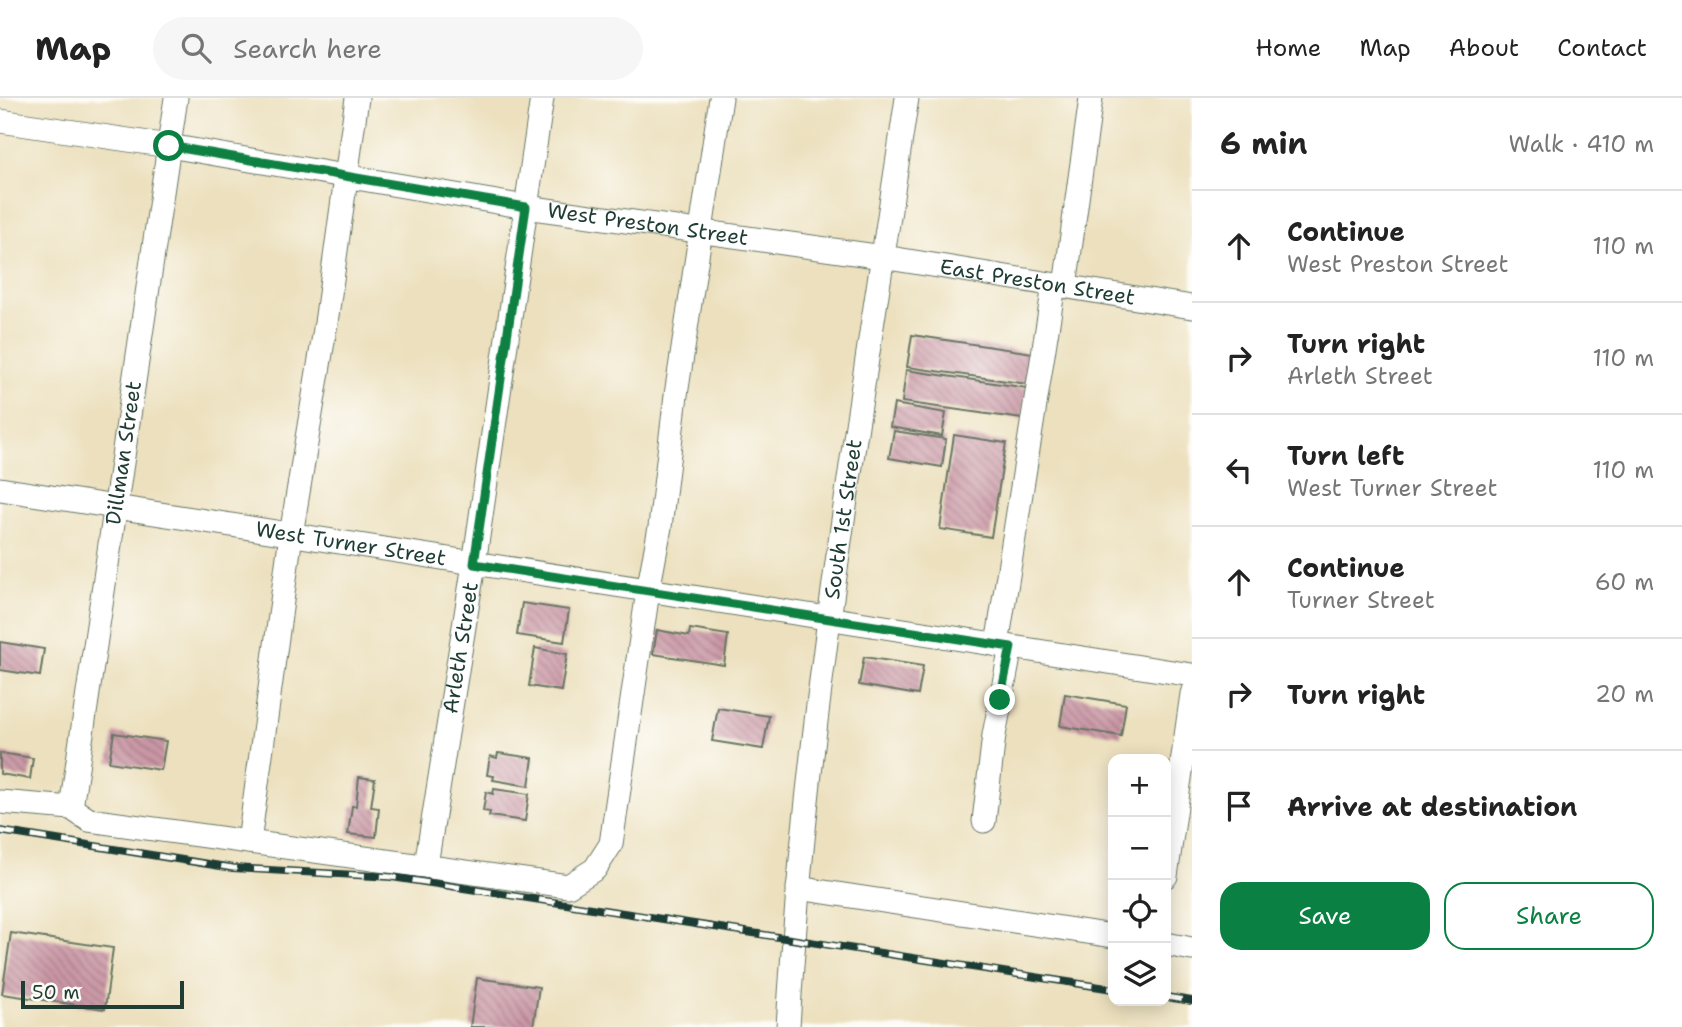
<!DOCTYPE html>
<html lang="en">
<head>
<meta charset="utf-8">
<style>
	:root { --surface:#fff; --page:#f6f6f6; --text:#222; --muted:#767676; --line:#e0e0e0; --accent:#0b8043 }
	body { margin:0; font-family:"Shantell Sans",sans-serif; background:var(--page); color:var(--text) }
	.controls { position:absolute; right:21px; bottom:21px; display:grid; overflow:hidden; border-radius:14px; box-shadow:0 4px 18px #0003 }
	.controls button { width:63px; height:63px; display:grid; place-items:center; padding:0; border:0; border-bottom:2px solid var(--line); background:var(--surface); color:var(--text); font:35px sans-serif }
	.scale { position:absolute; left:21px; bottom:18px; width:163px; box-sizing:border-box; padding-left:7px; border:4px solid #1f3d34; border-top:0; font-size:19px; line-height:24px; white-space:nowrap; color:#1f3d34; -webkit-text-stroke:5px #fdfcf7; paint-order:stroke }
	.stop { position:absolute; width:21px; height:21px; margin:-16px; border:5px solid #0b8043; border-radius:50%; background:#fff }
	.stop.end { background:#0b8043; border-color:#fff; box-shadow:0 2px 7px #0008 }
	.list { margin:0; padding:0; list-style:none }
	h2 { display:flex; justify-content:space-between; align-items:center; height:91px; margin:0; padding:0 28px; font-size:30px }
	h2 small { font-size:23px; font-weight:400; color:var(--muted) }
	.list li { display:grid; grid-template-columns:46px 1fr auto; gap:21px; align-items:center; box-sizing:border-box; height:112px; padding:0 28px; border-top:2px solid var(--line) }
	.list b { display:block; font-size:26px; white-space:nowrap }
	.list p { margin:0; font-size:23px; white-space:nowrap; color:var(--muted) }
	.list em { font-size:23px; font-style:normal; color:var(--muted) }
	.actions { display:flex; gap:14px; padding:21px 28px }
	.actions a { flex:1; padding:16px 0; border:2px solid var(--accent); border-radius:21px; text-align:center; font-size:24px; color:var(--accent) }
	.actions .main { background:var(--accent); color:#fff }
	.icon { flex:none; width:38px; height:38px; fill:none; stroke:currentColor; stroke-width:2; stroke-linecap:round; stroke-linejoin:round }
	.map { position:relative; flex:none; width:1192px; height:929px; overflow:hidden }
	header { display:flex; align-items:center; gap:42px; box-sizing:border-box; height:98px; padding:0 35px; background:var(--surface); border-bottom:2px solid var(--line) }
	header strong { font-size:33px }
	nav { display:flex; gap:38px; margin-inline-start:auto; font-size:24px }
	.search { width:490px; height:63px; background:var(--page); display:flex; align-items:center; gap:18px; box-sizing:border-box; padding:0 24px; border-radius:38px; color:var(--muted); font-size:26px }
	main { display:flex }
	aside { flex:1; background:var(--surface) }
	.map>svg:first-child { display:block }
</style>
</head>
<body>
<header>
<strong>Map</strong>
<div class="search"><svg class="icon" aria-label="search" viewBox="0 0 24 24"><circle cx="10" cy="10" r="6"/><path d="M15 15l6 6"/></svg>Search here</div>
<nav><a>Home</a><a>Map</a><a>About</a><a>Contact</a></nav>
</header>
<main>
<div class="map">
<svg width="1192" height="929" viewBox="0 0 1192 929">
	<defs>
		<pattern id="building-back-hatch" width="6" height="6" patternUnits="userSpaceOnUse" patternTransform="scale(1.75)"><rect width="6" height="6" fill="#ca96a5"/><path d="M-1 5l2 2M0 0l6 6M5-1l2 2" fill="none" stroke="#a37c87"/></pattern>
	</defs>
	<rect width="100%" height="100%" fill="#fdfcf7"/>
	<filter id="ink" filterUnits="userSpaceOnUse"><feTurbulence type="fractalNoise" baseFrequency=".0143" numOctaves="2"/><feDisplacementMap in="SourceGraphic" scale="14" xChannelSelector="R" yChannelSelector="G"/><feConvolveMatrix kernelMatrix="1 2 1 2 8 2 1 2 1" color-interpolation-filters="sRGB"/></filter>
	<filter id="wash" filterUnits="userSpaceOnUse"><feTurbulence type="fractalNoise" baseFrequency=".00686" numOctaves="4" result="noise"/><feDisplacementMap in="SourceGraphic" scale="28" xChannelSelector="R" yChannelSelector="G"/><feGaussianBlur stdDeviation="1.57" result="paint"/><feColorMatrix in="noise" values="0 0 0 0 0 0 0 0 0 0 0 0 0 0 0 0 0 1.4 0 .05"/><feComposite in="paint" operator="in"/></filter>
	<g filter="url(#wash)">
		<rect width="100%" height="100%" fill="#ece0be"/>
		<g id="blocks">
			<path fill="url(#building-back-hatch)" d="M912,237L1033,255L1028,286L907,269Z
				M906,272L1027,290L1023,321L902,304Z
				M894,306L946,315L942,338L890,329Z
				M894,333L946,341L942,369L889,360Z
				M954,337L1006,345L991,439L940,431Z
				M522,505L569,512L564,544L517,537Z
				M690,531L728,537L724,567L653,556L657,532L689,538Z
				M0,544L44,551L40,578L0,572Z
				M535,550L567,556L561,593L529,588Z
				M864,559L923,568L918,597L859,587Z
				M1065,596L1126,606L1121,638L1060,628Z
				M718,610L769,618L763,651L712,643Z
				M114,635L166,643L161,672L109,664Z
				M0,655L33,660L30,681L0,676Z
				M498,655L533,660L529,688L493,682L494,678L487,677L490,658L497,660Z
				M359,679L375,681L371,709L379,710L376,739L348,736L352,708H356Z
				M494,691L529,696L525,723L489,718L490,714L483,713L486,694L493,696Z
				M11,835L113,850L105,911L2,896Z
				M477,880L539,889L533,929H470Z"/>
		</g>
	</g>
	<g filter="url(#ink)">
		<use href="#blocks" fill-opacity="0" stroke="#677664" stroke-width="2"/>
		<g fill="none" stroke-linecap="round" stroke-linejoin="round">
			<g stroke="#677664" stroke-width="25">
				<g id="minor">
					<path id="s1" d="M0,23L169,48L526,109L883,159L1192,209"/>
					<path d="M1065,188L1091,0"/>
					<path id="s2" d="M0,391L1192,577"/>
					<path d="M997,547L1054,187"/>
					<path d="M0,704L71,710L89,722L568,788L595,771L611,746L648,493L660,429L676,297L721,0"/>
					<path id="s3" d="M71,710L176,0"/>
					<path d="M984,723L994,637L1011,549"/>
					<path d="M249,744L291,437L326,225L357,0"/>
					<path id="s4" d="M426,767L474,466L542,0"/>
					<path d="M1166,778L1192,596"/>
					<path d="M798,790L1113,838"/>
					<path d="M1166,846L1192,851"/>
					<path id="s5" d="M788,929C806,617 861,309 907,0"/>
				</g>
			</g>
			<use href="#minor" stroke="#fff" stroke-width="23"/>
			<g stroke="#1f3d34" stroke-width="8">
				<path id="rail" d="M0,733L233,770L392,779L1113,891
					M1166,899L1192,903"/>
			</g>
			<use href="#rail" stroke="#fdfcf7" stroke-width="5" stroke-dasharray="16" stroke-linecap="butt"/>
		</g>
	</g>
	<g fill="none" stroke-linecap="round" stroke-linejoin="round" filter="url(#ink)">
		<path stroke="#0b8043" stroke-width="9" d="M169,48L526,109L474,466L1011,549L1000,602"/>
	</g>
	<g text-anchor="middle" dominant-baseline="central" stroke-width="7" stroke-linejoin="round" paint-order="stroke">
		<g font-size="21" fill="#1f3d34" stroke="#fdfcf7">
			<text stroke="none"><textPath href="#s1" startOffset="656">West Preston Street</textPath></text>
			<text stroke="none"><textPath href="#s1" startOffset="1050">East Preston Street</textPath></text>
			<text stroke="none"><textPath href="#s3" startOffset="359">Dillman Street</textPath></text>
			<text stroke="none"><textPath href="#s5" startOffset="511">South 1st Street</textPath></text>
			<text stroke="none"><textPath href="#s2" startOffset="355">West Turner Street</textPath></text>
			<text stroke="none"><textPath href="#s4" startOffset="220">Arleth Street</textPath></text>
		</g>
	</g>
</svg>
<div class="controls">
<button>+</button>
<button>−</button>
<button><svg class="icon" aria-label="locate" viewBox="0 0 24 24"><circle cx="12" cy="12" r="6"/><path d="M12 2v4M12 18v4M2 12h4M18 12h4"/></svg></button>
<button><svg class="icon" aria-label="layers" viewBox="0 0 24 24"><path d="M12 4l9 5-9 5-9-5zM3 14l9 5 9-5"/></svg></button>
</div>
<div class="scale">50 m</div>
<div class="stop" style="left:169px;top:48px"></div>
<div class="stop end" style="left:1000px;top:602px"></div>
</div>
<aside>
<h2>6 min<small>Walk · 410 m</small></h2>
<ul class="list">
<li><svg class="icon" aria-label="ahead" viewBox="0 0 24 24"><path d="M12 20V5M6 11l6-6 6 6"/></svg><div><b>Continue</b><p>West Preston Street</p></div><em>110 m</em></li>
<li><svg class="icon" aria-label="right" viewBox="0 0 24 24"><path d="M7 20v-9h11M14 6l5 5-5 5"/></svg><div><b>Turn right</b><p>Arleth Street</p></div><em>110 m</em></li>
<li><svg class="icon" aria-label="left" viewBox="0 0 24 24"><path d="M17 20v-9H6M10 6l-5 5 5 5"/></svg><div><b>Turn left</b><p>West Turner Street</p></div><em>110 m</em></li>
<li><svg class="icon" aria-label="ahead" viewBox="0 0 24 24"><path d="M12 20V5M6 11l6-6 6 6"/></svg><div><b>Continue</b><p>Turner Street</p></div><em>60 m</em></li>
<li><svg class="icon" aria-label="right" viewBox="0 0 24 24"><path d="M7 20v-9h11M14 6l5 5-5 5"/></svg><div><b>Turn right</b></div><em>20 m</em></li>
<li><svg class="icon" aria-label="arrive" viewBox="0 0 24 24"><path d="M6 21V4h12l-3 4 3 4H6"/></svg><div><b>Arrive at destination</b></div></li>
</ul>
<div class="actions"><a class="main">Save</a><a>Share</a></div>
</aside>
</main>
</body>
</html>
